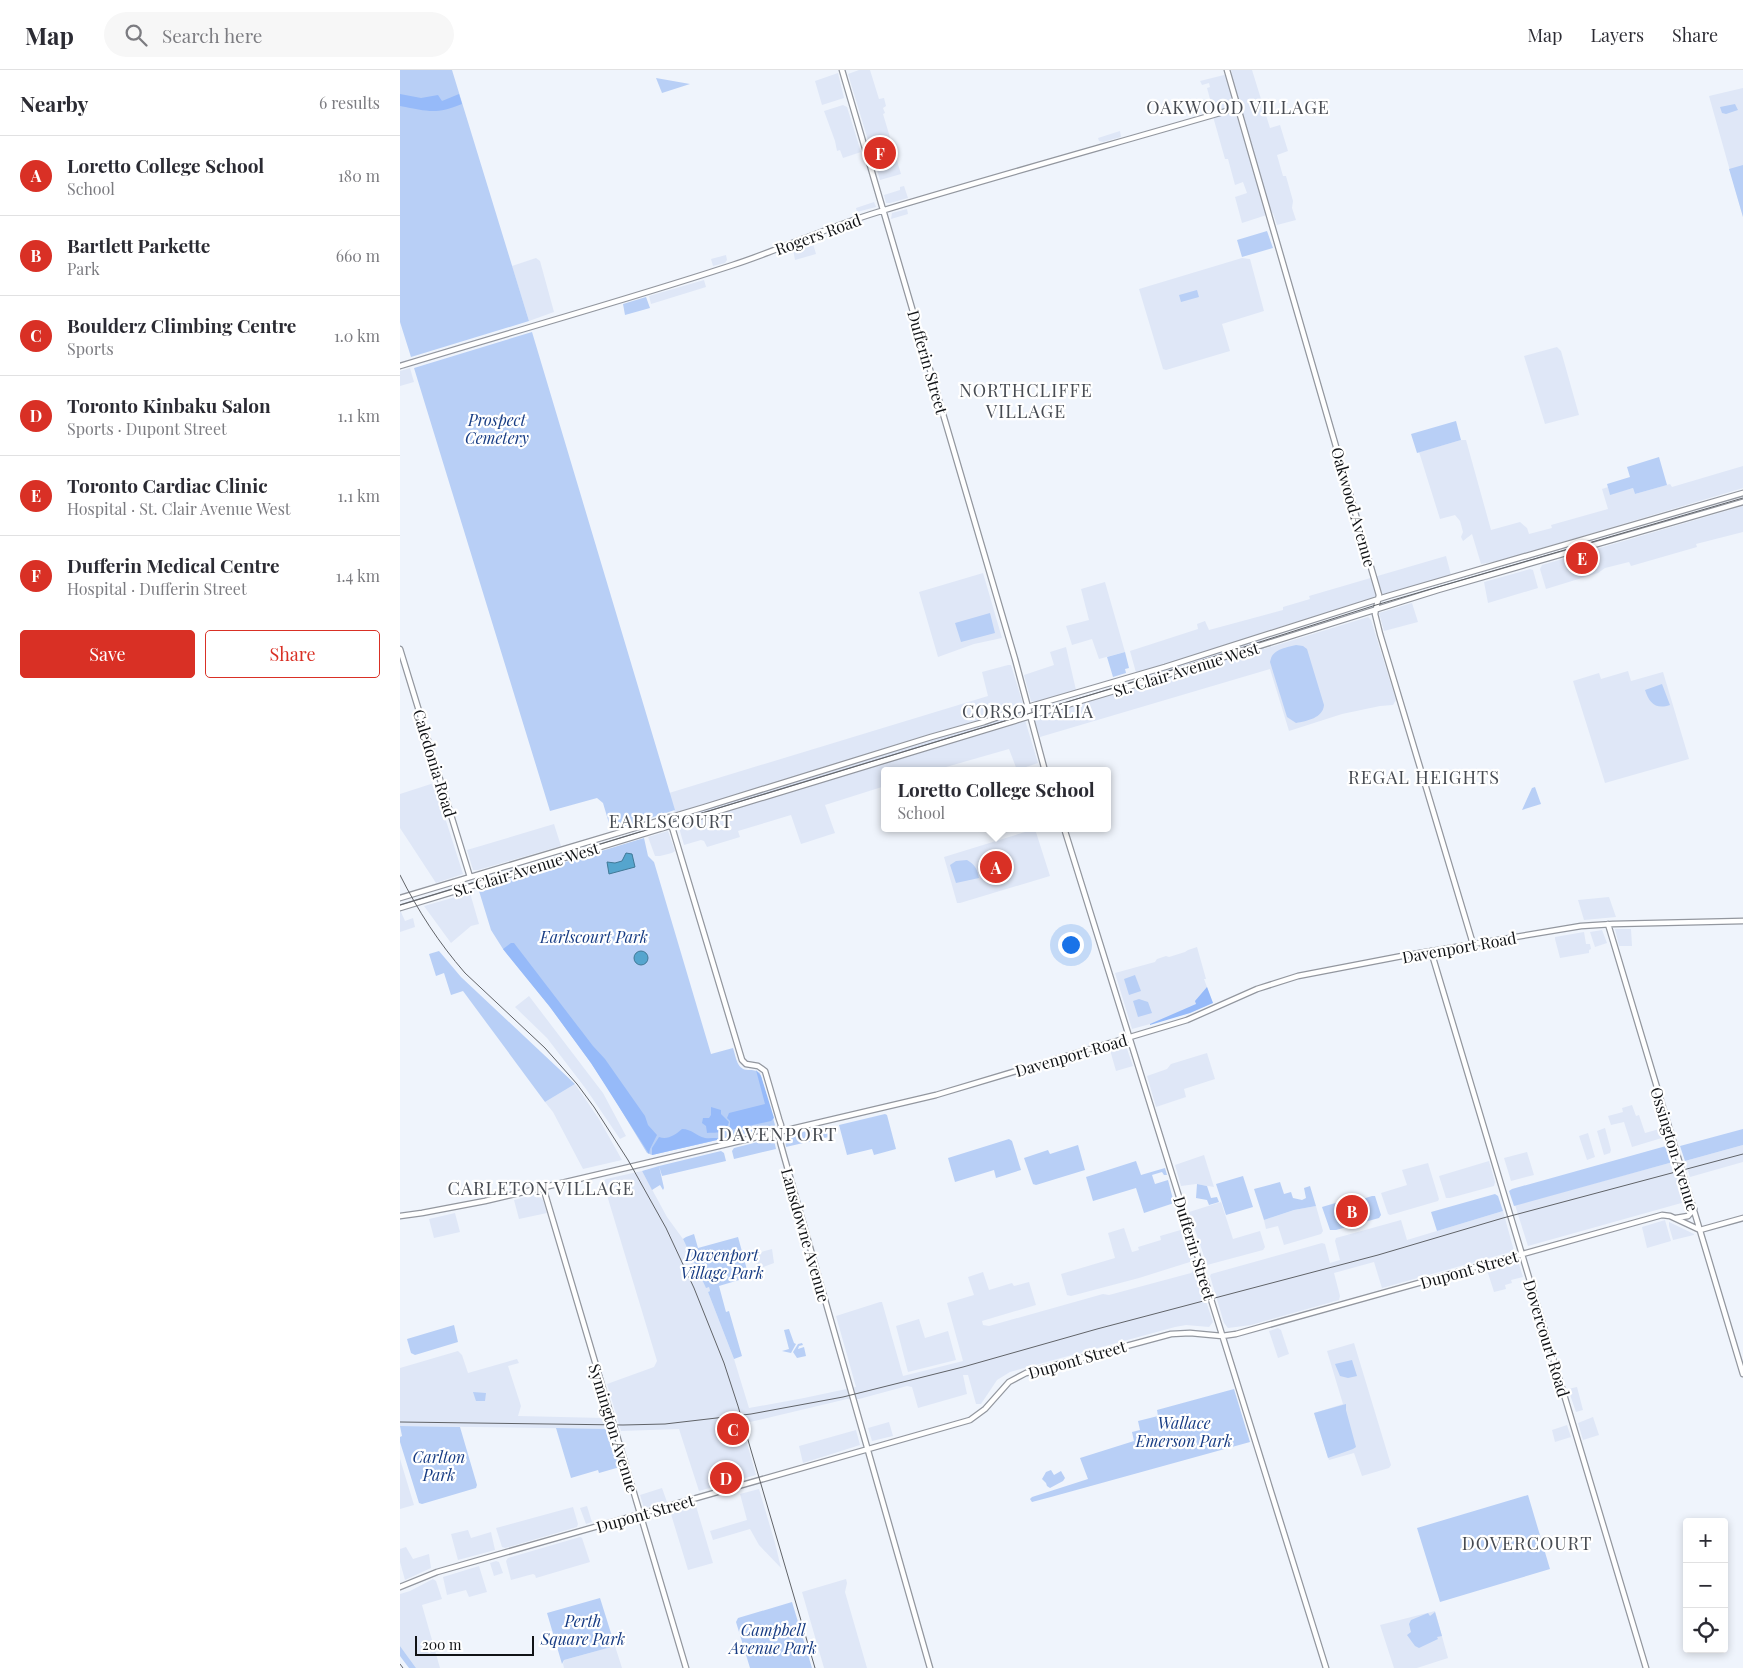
<!DOCTYPE html>
<html lang="en">
<head>
<meta charset="utf-8">
<style>
	:root { --surface:#fff; --page:#f7f7f7; --text:#2b2b33; --muted:#7c7c81; --line:#e1e1e2; --accent:#d93025 }
	body { margin:0; font-family:"Playfair Display",serif; background:var(--page); color:var(--text) }
	.controls { position:absolute; right:15px; bottom:15px; display:grid; overflow:hidden; border-radius:5px; box-shadow:0 2px 8px #0003 }
	.controls button { width:45px; height:45px; display:grid; place-items:center; padding:0; border:0; border-bottom:1px solid var(--line); background:var(--surface); color:var(--text); font:25px sans-serif }
	.scale { position:absolute; left:15px; bottom:12px; width:119px; box-sizing:border-box; padding-left:5px; border:2px solid #111316; border-top:0; font-size:14px; line-height:18px; white-space:nowrap; color:#111316; -webkit-text-stroke:4px #fff; paint-order:stroke }
	.you { position:absolute; left:670px; top:874px; width:18px; height:18px; margin:-12px; border:4px solid #fff; border-radius:50%; background:#1a73e8; box-shadow:0 0 0 8px #1a73e833 }
	.badge { display:grid; place-items:center; width:32px; height:32px; border-radius:50%; background:var(--accent); color:#fff; font-size:16px; font-weight:700 }
	.pin { position:absolute; translate:-50% -50%; border:2px solid #fff; box-shadow:0 1px 5px #0006 }
	.popup { position:absolute; left:481px; top:697px; width:230px; height:65px; box-sizing:border-box; display:grid; place-content:center; border-radius:5px; background:var(--surface); filter:drop-shadow(0 1px 4px #0005); font-size:16px; white-space:nowrap; color:var(--muted) }
	.popup b { font-size:19px; color:var(--text) }
	.popup::after { content:''; position:absolute; left:50%; top:100%; margin-left:-10px; border:10px solid transparent; border-top-color:var(--surface) }
	.list { margin:0; padding:0; list-style:none }
	h2 { display:flex; justify-content:space-between; align-items:center; height:65px; margin:0; padding:0 20px; font-size:21px }
	h2 small { font-size:16px; font-weight:400; color:var(--muted) }
	.list li { display:grid; grid-template-columns:32px 1fr auto; gap:15px; align-items:center; box-sizing:border-box; height:80px; padding:0 20px; border-top:1px solid var(--line) }
	.list b { display:block; font-size:19px; white-space:nowrap }
	.list p { margin:0; font-size:16px; white-space:nowrap; color:var(--muted) }
	.list em { font-size:16px; font-style:normal; color:var(--muted) }
	.actions { display:flex; gap:10px; padding:15px 20px }
	.actions a { flex:1; padding:11px 0; border:1px solid var(--accent); border-radius:5px; text-align:center; font-size:18px; color:var(--accent) }
	.actions .main { background:var(--accent); color:#fff }
	.icon { flex:none; width:28px; height:28px; fill:none; stroke:currentColor; stroke-width:2; stroke-linecap:round; stroke-linejoin:round }
	.map { position:relative; flex:none; width:1343px; height:1598px; overflow:hidden }
	header { display:flex; align-items:center; gap:30px; box-sizing:border-box; height:70px; padding:0 25px; background:var(--surface); border-bottom:1px solid var(--line) }
	header strong { font-size:24px }
	nav { display:flex; gap:28px; margin-inline-start:auto; font-size:18px }
	.search { width:350px; height:45px; background:var(--page); display:flex; align-items:center; gap:12px; box-sizing:border-box; padding:0 18px; border-radius:28px; color:var(--muted); font-size:19px }
	main { display:flex }
	aside { flex:1; background:var(--surface) }
	.map>svg:first-child { display:block }
</style>
</head>
<body>
<header>
<strong>Map</strong>
<div class="search"><svg class="icon" aria-label="search" viewBox="0 0 24 24"><circle cx="10" cy="10" r="6"/><path d="M15 15l6 6"/></svg>Search here</div>
<nav><a>Map</a><a>Layers</a><a>Share</a></nav>
</header>
<main>
<aside>
<h2>Nearby<small>6 results</small></h2>
<ul class="list">
<li><span class="badge">A</span><div><b>Loretto College School</b><p>School</p></div><em>180 m</em></li>
<li><span class="badge">B</span><div><b>Bartlett Parkette</b><p>Park</p></div><em>660 m</em></li>
<li><span class="badge">C</span><div><b>Boulderz Climbing Centre</b><p>Sports</p></div><em>1.0 km</em></li>
<li><span class="badge">D</span><div><b>Toronto Kinbaku Salon</b><p>Sports · Dupont Street</p></div><em>1.1 km</em></li>
<li><span class="badge">E</span><div><b>Toronto Cardiac Clinic</b><p>Hospital · St. Clair Avenue West</p></div><em>1.1 km</em></li>
<li><span class="badge">F</span><div><b>Dufferin Medical Centre</b><p>Hospital · Dufferin Street</p></div><em>1.4 km</em></li>
</ul>
<div class="actions"><a class="main">Save</a><a>Share</a></div>
</aside>
<div class="map">
<svg width="1343" height="1598" viewBox="0 0 1343 1598">
	<rect width="100%" height="100%" fill="#eff4fc"/>
	<path fill="#dfe7f7" d="M459,0H470L479,29L484,28L486,36L483,38L485,43L483,44L501,104L480,110L448,4Z
		M831,0H852L870,58L880,55L888,81L877,85L883,106H886L893,131L892,138L896,150L877,155L873,143L842,153L835,127L847,123L843,112L835,115L828,89H825L814,50L813,40L807,18L810,17L809,13L802,15L800,11L832,3Z
		M438,3L444,28L422,35L415,11Z
		M1343,18V147L1309,26Z
		M443,35L447,37L461,82L443,88L440,80L437,81L435,71L424,41Z
		M720,61L721,67L703,72L699,71L698,68Z
		M504,116L508,128L490,133H486L484,125L500,120V117Z
		M474,132L476,137L457,142L456,138Z
		M507,139L508,144L491,149L492,143Z
		M412,170L416,184L395,190L393,179Z
		M326,185L327,190L325,193L313,196L311,189Z
		M136,188L140,191L154,242L129,251L112,196Z
		M842,188L850,189L864,241L822,254L830,281L766,300L763,299L739,219Z
		M304,210L306,217L251,234L249,226Z
		M1157,277L1161,281L1179,345L1145,354L1124,286Z
		M10,298L14,312L0,316V301Z
		M1061,370H1066L1091,460L1120,452L1127,458L1129,464L1152,458L1151,455L1208,439L1202,419L1208,417L1210,424L1233,418L1235,424L1270,414L1272,417L1343,396V418L1099,491L1081,494L1072,464L1063,471L1061,467L1063,462L1060,451L1055,445L1040,449L1019,382Z
		M1343,436V462L1296,474L1297,477L1231,496L1229,492L1205,498L1198,503L1146,519L1140,499L1142,495Z
		M1046,486L1051,505L860,563L864,579L968,547L971,550L996,630L993,635L980,636L942,644L889,661L870,599L640,667L634,648L686,631L740,617L730,581L798,559L797,554L805,551L809,560L883,540V537L910,529L909,526Z
		M1130,499L1133,500L1138,518L1088,533L1084,512Z
		M583,503L602,568L574,574L538,587L519,522Z
		M705,512L725,582L699,589L692,569L672,575L666,556L689,550L681,519Z
		M1012,533L1018,552L984,561L979,543Z
		M666,577L676,620L635,632L631,631L624,605L654,595L650,582Z
		M608,595H611L623,634L621,637L638,693L617,700L609,679L546,697L547,701H485V716L425,735L435,763L401,774L391,745L338,761L340,767L307,777L304,771L301,770L284,775L269,723L588,626L582,602Z
		M1228,601L1231,611L1263,602L1289,689L1205,713L1173,611L1199,603L1201,609Z
		M34,713L63,804L36,813L0,758V724Z
		M154,754L161,776L78,800H73L67,780Z
		M635,759L650,806L560,833H557L544,787Z
		M268,761L275,781L272,783L260,786H255L248,767Z
		M67,822L70,823L79,854L71,856L51,873L24,836L59,826Z
		M1209,827L1216,847L1184,850L1178,830Z
		M0,842H1L5,851L13,848L15,857L0,862Z
		M1215,859H1231L1232,876H1219Z
		M1202,860L1207,873L1195,877L1190,862Z
		M1184,862L1186,874H1190L1191,879L1189,880V883L1160,888L1155,869V867Z
		M797,877L806,909H804L813,933L790,943L732,959L715,903L755,892L757,889L766,886L769,887L785,882L788,880Z
		M129,926L203,1023L226,1066L220,1069L186,1019L147,968L115,937Z
		M726,976L733,996L716,1001L710,980Z
		M807,983L815,1009L784,1019L786,1027L756,1037L747,1006L767,999L771,994Z
		M175,1014L199,1049L222,1090L183,1099L153,1042L145,1032Z
		M1232,1035L1236,1046L1239,1045L1245,1063L1263,1058L1265,1067L1232,1077L1224,1052L1211,1055L1208,1046L1223,1042L1222,1038Z
		M1205,1058L1211,1080L1210,1083L1204,1085L1197,1061Z
		M1188,1063L1195,1087L1187,1090L1179,1066Z
		M1343,1075V1092L1290,1107L1285,1091Z
		M1127,1082L1134,1105L1111,1111L1104,1088Z
		M804,1085L814,1117L796,1114L781,1116L775,1095Z
		M1089,1091L1095,1112L1094,1116L1050,1128H1046L1039,1106Z
		M1273,1092L1285,1132L1128,1176L1115,1135Z
		M1028,1093L1039,1129L1038,1131L990,1145L988,1144L981,1123L1007,1115L1002,1100Z
		M242,1101L267,1147L283,1169L306,1217H309L310,1221L308,1222L334,1289L349,1338L404,1328L456,1317L436,1246L480,1232H482L503,1306L563,1291L547,1233L574,1225L568,1207L583,1202L589,1220L612,1213L614,1216L629,1212L636,1235L582,1251L583,1255L589,1256L703,1224L709,1225L791,1203L794,1200L796,1202L813,1252L809,1257L786,1255L775,1257L610,1302L597,1310L581,1334H576L568,1305H563L567,1324L518,1338L512,1317L507,1316L459,1329H447L350,1352H341L356,1405L299,1421L279,1359L221,1361L207,1314L254,1297L257,1291L203,1112L206,1109Z
		M137,1124L143,1130L147,1143L119,1149L114,1130Z
		M821,1132L833,1169L860,1161L865,1177L863,1180L807,1195L789,1142Z
		M916,1136L923,1161L921,1164L884,1175L878,1156L866,1159L864,1150L894,1140Z
		M1103,1141L1114,1181L982,1218L974,1192L934,1203L940,1226L939,1230L851,1255L828,1258L824,1253L810,1206L811,1204L922,1173L925,1174L930,1193L940,1190L935,1171L936,1168L1001,1150L1007,1170Z
		M55,1143L60,1162L34,1168L29,1149Z
		M1265,1150L1271,1171L1247,1178L1242,1157Z
		M1269,1152L1294,1164V1165L1273,1170L1269,1156Z
		M724,1158L732,1182L739,1180L738,1177L761,1170L760,1166L784,1159L793,1191L739,1208L671,1226L667,1225L661,1204L715,1188L708,1163Z
		M372,1179L374,1193L358,1199L354,1184Z
		M1118,1191L1123,1207L1111,1210L1112,1213L1105,1215L1106,1219L1094,1222L1087,1200Z
		M519,1249L525,1268L548,1261L556,1290L508,1302L496,1256Z
		M878,1258L881,1260L889,1284L878,1288L869,1261Z
		M954,1273L991,1395L989,1398L962,1406L954,1383L929,1390L914,1343L943,1334L927,1281Z
		M58,1281L62,1285L68,1303L117,1289L119,1293L108,1296L121,1336L118,1346L204,1348L208,1359L0,1356V1358V1298Z
		M1177,1317L1183,1340L1176,1342L1168,1319Z
		M1193,1347L1199,1365L1183,1370L1178,1353Z
		M489,1352L493,1366L472,1371L468,1358Z
		M1167,1355L1171,1367L1155,1372L1152,1360Z
		M456,1360L460,1375L403,1393L399,1376Z
		M0,1389L14,1435L0,1439Z
		M262,1418L267,1432L244,1438L240,1425Z
		M359,1419L375,1473L381,1498L359,1475L350,1459L313,1470L310,1461L347,1450L340,1424Z
		M293,1434L296,1436L313,1493L288,1500L270,1441Z
		M187,1436L192,1452L186,1454L180,1438Z
		M173,1437L178,1454L177,1457L105,1478L102,1477L96,1458Z
		M68,1460L71,1468L91,1462L95,1480L58,1490L51,1464Z
		M180,1467L182,1468L190,1492L136,1508L135,1505L133,1504L111,1510L106,1491L108,1488Z
		M6,1477L13,1489L29,1484L31,1498L5,1510L0,1492V1479Z
		M96,1491L99,1492L103,1503L94,1506L90,1493Z
		M79,1496L87,1522L69,1527L66,1520L47,1525L43,1507Z
		M33,1509L36,1511L42,1529L22,1535L40,1598H16L0,1576V1524L10,1521Z
		M446,1509L447,1513L445,1522L467,1598H424L402,1522Z
		M1035,1541L1048,1588L1017,1598H994L980,1555Z
		M215,1576L222,1598H164L163,1594L164,1590Z"/>
	<path fill="#b8cff6" d="M0,0H52L129,251L11,287L0,252Z
		M256,8L290,14L262,23Z
		M1335,34L1338,40L1326,44L1322,43L1320,37Z
		M1343,95V147L1329,99Z
		M867,161L873,178L842,187L837,170Z
		M797,220L799,227L781,232L779,225Z
		M246,227L250,238L225,245L223,234Z
		M132,262L275,740L225,756L223,753L212,756L211,760L203,733L197,728L150,741L14,298Z
		M1056,351L1061,370L1017,383L1011,364Z
		M1259,387L1267,415L1235,424L1233,418L1210,425L1207,414L1230,407L1227,397Z
		M590,543L595,563L561,572L555,553Z
		M896,575L903,576L907,579L924,635C923,648 907,651 896,653L887,647L870,592C872,579 885,578 896,575Z
		M725,582L729,598L725,599L726,603L713,607L707,587Z
		M1262,614L1270,635C1256,640 1249,633 1245,620Z
		M1135,717L1141,734L1122,740L1132,718Z
		M244,768L248,786L254,792L311,984L333,978C336,987 337,1000 348,1000C354,1000 355,1000 360,1003L375,1055L374,1057L252,1085L247,1083L209,1020L191,993L150,937L103,879L91,860L79,821L80,818Z
		M567,790C575,795 577,798 579,808L556,813L550,795L556,791Z
		M39,881L61,907L175,1014L145,1032L63,921L51,925L44,903L36,906L29,884Z
		M735,905L741,921L729,925L724,909Z
		M739,929L748,932L752,943L738,947L733,931Z
		M485,1044L487,1045L496,1079L474,1085L472,1079L447,1085L439,1055Z
		M427,1056L431,1057L433,1066L386,1077L385,1068L387,1066Z
		M1343,1059V1075L1285,1091L1280,1076Z
		M370,1069L374,1070L376,1079L334,1089L332,1081L334,1078Z
		M609,1069L612,1071L621,1100L596,1108L594,1100L555,1112L548,1088Z
		M678,1075L685,1100L636,1115L633,1114L624,1088L648,1080L650,1084Z
		M1266,1076L1268,1077L1273,1092L1114,1136L1109,1121L1112,1119Z
		M321,1081L324,1083L326,1091L262,1106L259,1096Z
		M736,1091L741,1105L765,1098L767,1105H764L762,1102L752,1105L755,1114L768,1110L774,1133L744,1143L736,1118L693,1131L686,1107Z
		M259,1096L264,1118L263,1120L260,1115L252,1120L242,1101Z
		M843,1106L853,1137L826,1145L816,1114Z
		M880,1112L884,1124L891,1122L893,1128L902,1130L906,1128L904,1118L910,1116L916,1136L894,1140L864,1150L854,1119Z
		M797,1114L807,1116L811,1128L817,1127L819,1132L809,1135L807,1130L796,1128Z
		M1095,1124L1098,1126L1103,1141L1037,1161L1031,1142Z
		M972,1126H975L981,1145L979,1148L936,1160H930L922,1137L949,1129L950,1133Z
		M294,1164L298,1178L338,1167L349,1207L319,1216L326,1242L329,1241L342,1286L334,1289L308,1222L310,1221L309,1217L306,1218L283,1169L286,1167Z
		M54,1255L58,1272L15,1285L11,1283L7,1269Z
		M389,1259L394,1273L396,1274L391,1283L382,1281L389,1279L384,1260Z
		M402,1273L403,1275L399,1276L398,1279L404,1277L406,1286L397,1288L393,1282L398,1274Z
		M952,1290L957,1306L948,1308L940,1306L935,1294Z
		M834,1319L850,1372L651,1427L632,1432L630,1429L632,1427L688,1409L680,1388L734,1371L732,1362L740,1360L738,1351L758,1346L757,1340Z
		M73,1322L86,1323L85,1331H76Z
		M946,1334V1340L956,1377L953,1379L928,1388L914,1343Z
		M0,1356L60,1357L77,1415L76,1418L22,1434L19,1433L0,1372V1367L2,1366Z
		M156,1358L208,1359L220,1397L199,1403L198,1400L171,1408Z
		M651,1400L654,1405L661,1401L665,1408L663,1411L650,1418L647,1416L646,1413L642,1409L646,1402Z
		M1128,1425L1150,1499L1040,1532L1017,1458Z
		M200,1528L215,1576L164,1590L162,1594L147,1543Z
		M392,1532L412,1598H350L336,1552L338,1548Z
		M1035,1542L1042,1566L1037,1567L1038,1569L1019,1578L1015,1576L1007,1565L1011,1562L1009,1554L1011,1550L1028,1543L1030,1546Z
		M0,1576L16,1598H9L0,1586Z"/>
	<path fill="#96baf9" d="M0,24L21,28L38,25L42,31L59,24L62,34C35,45 28,41 0,36Z
		M111,873H114L193,976L205,989L245,1046L248,1055L257,1065L250,1079L249,1084L191,993L150,937L103,879Z
		M807,917L813,933L790,943L750,955V954L796,934L795,931Z
		M356,1000L361,1006L374,1048L371,1051L330,1060V1051L327,1048L329,1043L365,1034Z
		M311,1037L321,1040V1044L329,1052C325,1065 319,1062 307,1063L306,1056L302,1053L303,1048H309L311,1045Z
		M282,1059C292,1059 296,1066 305,1068C311,1069 316,1067 321,1069L252,1085V1078L259,1067C268,1070 275,1065 282,1059Z"/>
	<path fill="#55a5ce" stroke="#417997" d="M226,783L232,784L235,797L209,804L207,792L215,793L222,791Z
		M234 888a7 7 0 1 1 14 0a7 7 0 1 1-14 0Z"/>
	<g fill="none" stroke-linecap="round" stroke-linejoin="round">
		<g stroke="#93979f" stroke-width="7">
			<path id="secondary" d="M442,0L615,589L645,701
				M827,0L979,525L975,544L980,564L1073,874
				M0,296C111,262 223,231 333,195C382,179 428,157 478,142C597,106 717,73 837,38
				M0,579L70,807
				M269,747L342,990L346,994L358,996L365,1001L379,1049L381,1055L379,1068L384,1086L530,1598
				M664,758L926,1598
				M0,828L305,737L531,667L584,652L621,639L765,597L988,526L1343,423
				M0,838L670,634L741,613L1038,520L1343,432
				M1208,854L1343,1304
				M1031,881L1246,1598
				M143,1117L286,1598
				M0,1146L22,1143L85,1131L536,1025L787,950L857,919L898,906L1002,886L1181,856L1213,854L1343,851
				M1276,1148L1288,1146L1294,1139
				M0,1517L37,1502L570,1350L585,1339L609,1312L626,1303L771,1264L790,1263L822,1266L836,1264L1262,1145L1270,1146L1300,1160L1343,1148"/>
		</g>
		<use href="#secondary" stroke="#fff" stroke-width="4.5"/>
		<path stroke="#606368" stroke-width="1" d="M0,835L759,604L976,535L1343,428"/>
		<path stroke="#606368" stroke-width="1" d="M0,805C18,841 39,873 65,903L145,978L177,1014L194,1037L228,1090L266,1158L294,1218L324,1293L338,1336L415,1598
			M0,1352L223,1355L265,1354L351,1344L443,1327L563,1297L697,1259L978,1185L1103,1148L1343,1084
			M0,1594L3,1598"/>
	</g>
	<g text-anchor="middle" dominant-baseline="central" stroke-width="4.5" stroke-linejoin="round" paint-order="stroke">
		<g font-size="16" fill="#111316" stroke="#fff">
			<text transform="translate(418 164) rotate(-20)">Rogers Road</text>
			<text transform="translate(528 292) rotate(74)">Dufferin Street</text>
			<text transform="translate(954 437) rotate(74)">Oakwood Avenue</text>
			<text transform="translate(786 599) rotate(-17)">St. Clair Avenue West</text>
			<text transform="translate(35 693) rotate(73)">Caledonia Road</text>
			<text transform="translate(126 799) rotate(-17)">St. Clair Avenue West</text>
			<text transform="translate(1059 877) rotate(-10)">Davenport Road</text>
			<text transform="translate(671 985) rotate(-16)">Davenport Road</text>
			<text transform="translate(1275 1079) rotate(73)">Ossington Avenue</text>
			<text transform="translate(406 1165) rotate(74)">Lansdowne Avenue</text>
			<text transform="translate(795 1178) rotate(73)">Dufferin Street</text>
			<text transform="translate(1069 1199) rotate(-16)">Dupont Street</text>
			<text transform="translate(1147 1268) rotate(73)">Dovercourt Road</text>
			<text transform="translate(677 1289) rotate(-16)">Dupont Street</text>
			<text transform="translate(214 1358) rotate(73)">Symington Avenue</text>
			<text transform="translate(245 1443) rotate(-16)">Dupont Street</text>
		</g>
		<g font-size="16" font-style="italic" fill="#173c84" stroke="#fff">
			<text x="97" y="349">Prospect<tspan x="97" dy="18">Cemetery</tspan></text>
			<text x="194" y="866">Earlscourt Park</text>
			<text x="322" y="1184">Davenport<tspan x="322" dy="18">Village Park</tspan></text>
			<text x="784" y="1352">Wallace<tspan x="784" dy="18">Emerson Park</tspan></text>
			<text x="39" y="1386">Carlton<tspan x="39" dy="18">Park</tspan></text>
			<text x="183" y="1550">Perth<tspan x="183" dy="18">Square Park</tspan></text>
			<text x="373" y="1559">Campbell<tspan x="373" dy="18">Avenue Park</tspan></text>
		</g>
		<g font-size="18" letter-spacing="1" fill="#474b52" stroke="#fff">
			<text x="838" y="37">OAKWOOD VILLAGE</text>
			<text x="626" y="320">NORTHCLIFFE<tspan x="626" dy="21">VILLAGE</tspan></text>
			<text x="628" y="641">CORSO ITALIA</text>
			<text x="1024" y="707">REGAL HEIGHTS</text>
			<text x="271" y="751">EARLSCOURT</text>
			<text x="141" y="1118">CARLETON VILLAGE</text>
			<text x="1127" y="1473">DOVERCOURT</text>
		</g>
		<g font-size="19" letter-spacing="1" fill="#474b52" stroke="#fff">
			<text x="378" y="1063">DAVENPORT</text>
		</g>
	</g>
</svg>
<div class="controls">
<button>+</button>
<button>−</button>
<button><svg class="icon" aria-label="locate" viewBox="0 0 24 24"><circle cx="12" cy="12" r="6"/><path d="M12 2v4M12 18v4M2 12h4M18 12h4"/></svg></button>
</div>
<div class="scale">200 m</div>
<div class="you"></div>
<div class="pin badge" style="left:596px;top:797px">A</div>
<div class="popup"><b>Loretto College School</b>School</div>
<div class="pin badge" style="left:952px;top:1141px">B</div>
<div class="pin badge" style="left:333px;top:1359px">C</div>
<div class="pin badge" style="left:326px;top:1408px">D</div>
<div class="pin badge" style="left:1182px;top:488px">E</div>
<div class="pin badge" style="left:480px;top:83px">F</div>
</div>
</main>
</body>
</html>
